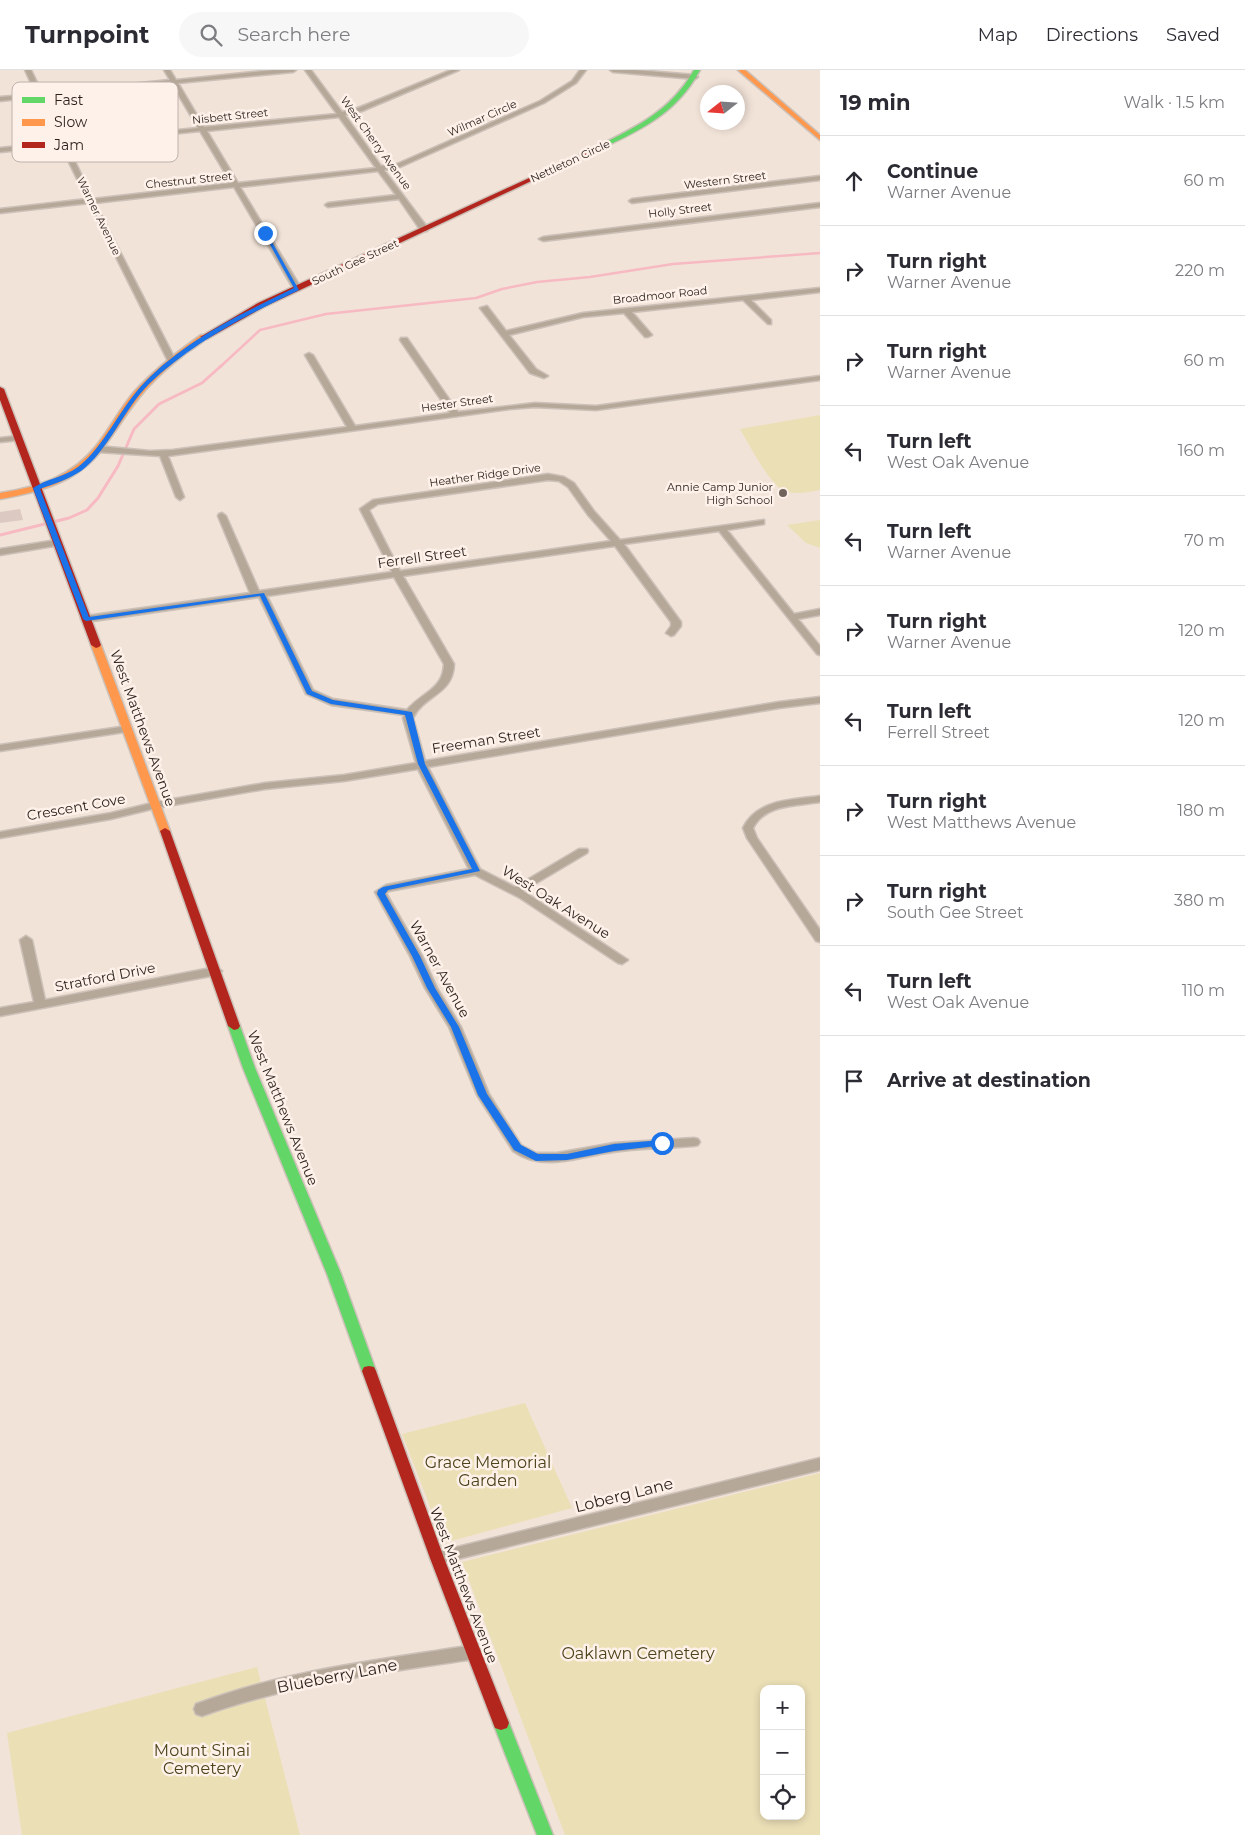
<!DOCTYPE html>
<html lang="en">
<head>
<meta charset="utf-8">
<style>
	:root { --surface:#fff; --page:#f7f7f7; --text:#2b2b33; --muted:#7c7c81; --line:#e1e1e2 }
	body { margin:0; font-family:Montserrat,sans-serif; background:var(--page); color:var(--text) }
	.controls { position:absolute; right:15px; bottom:15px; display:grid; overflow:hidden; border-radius:10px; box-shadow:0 2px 8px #0003 }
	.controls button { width:45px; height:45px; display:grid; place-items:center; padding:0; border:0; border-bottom:1px solid var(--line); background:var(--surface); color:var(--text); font:25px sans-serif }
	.compass { position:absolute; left:700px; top:15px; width:45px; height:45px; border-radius:50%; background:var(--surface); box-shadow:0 2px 8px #0003; rotate:253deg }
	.stop { position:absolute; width:15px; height:15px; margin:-11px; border:4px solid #1a73e8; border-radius:50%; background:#fff }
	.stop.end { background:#1a73e8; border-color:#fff; box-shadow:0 1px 5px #0008 }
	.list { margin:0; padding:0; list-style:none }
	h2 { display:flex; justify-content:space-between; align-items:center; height:65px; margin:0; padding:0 20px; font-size:21px }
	h2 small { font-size:16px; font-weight:400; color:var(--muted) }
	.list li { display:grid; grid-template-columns:32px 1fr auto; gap:15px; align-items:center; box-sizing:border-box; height:90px; padding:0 20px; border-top:1px solid var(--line) }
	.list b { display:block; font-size:19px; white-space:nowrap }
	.list p { margin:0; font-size:16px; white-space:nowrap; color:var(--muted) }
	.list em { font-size:16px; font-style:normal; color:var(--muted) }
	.icon { flex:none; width:28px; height:28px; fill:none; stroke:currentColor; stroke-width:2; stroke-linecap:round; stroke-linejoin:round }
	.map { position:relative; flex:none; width:820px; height:1765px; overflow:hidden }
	header { display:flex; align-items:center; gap:30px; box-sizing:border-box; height:70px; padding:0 25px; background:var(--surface); border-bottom:1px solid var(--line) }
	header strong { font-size:24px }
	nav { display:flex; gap:28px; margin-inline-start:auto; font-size:18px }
	.search { width:350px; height:45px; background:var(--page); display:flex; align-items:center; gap:12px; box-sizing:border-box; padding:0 18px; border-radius:28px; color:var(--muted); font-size:19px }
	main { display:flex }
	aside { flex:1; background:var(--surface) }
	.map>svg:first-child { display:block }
</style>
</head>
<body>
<header>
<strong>Turnpoint</strong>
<div class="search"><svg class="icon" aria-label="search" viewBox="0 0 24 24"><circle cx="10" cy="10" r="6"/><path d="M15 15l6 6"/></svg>Search here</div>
<nav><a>Map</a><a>Directions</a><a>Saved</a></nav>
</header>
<main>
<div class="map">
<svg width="820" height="1765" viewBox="0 0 820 1765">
	<rect width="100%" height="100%" fill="#f2e3d8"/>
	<path fill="#ebdfb6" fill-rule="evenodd" d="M820,345V420C809,422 796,425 785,421C770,416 749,374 740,359Z
		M820,450V478L806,473L787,455Z
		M525,1333L572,1438L444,1473L402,1364Z
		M820,1403V1765H565L462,1492ZM764,1619H801V1746H764Z
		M257,1597L300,1765H22L7,1663Z"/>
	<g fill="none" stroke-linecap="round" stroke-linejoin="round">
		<path stroke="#f7b9c2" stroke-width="2.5" d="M220,297L260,260L326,244L476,228L502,219L537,212L590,207L673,194L820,183"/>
		<path stroke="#f7b9c2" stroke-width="3" d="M0,465L69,448L87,440L98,428L118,396L134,359L159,334L202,313L221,296"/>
	</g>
	<path fill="#dccac2" d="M20,439L23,450L0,453V442Z"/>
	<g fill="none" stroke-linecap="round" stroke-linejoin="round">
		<g stroke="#ccc1b8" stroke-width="3">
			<path id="street" d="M25,0H31L42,23L170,10L164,0H170L176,10L274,0H296L293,2L178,13L204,57L337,44L305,0H311L342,42L358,38L451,0H459L362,41L345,45L381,96L397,94L540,31L572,11L580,0H586L576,13L544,33L400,97L384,100L427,157V161H421L399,129L328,137L325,135L328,133L396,125L378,101L240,117L301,218L300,220L293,218L234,117L95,133L176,291L172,293L168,291L89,133L0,143V139L87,129L61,76L0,82V78L59,72L38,27L0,31V27L36,24ZM172,14L198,58L66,71L44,27ZM339,47L376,98L238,113L207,61ZM200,61L231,113L93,129L67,75Z
				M610,0H635L695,5L698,7L695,9L613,2Z
				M820,106V110L632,133L629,131L632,129Z
				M820,133V137L543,171L539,169L543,167Z
				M820,218V222L751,230L771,250V254H768L743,230L632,242L652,265L648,267H645L624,243L583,247L509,265L536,299L548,306L544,308L530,303L480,238L487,236L506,261L583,243Z
				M401,268H407L458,342L535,333L596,336L820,306V310L596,340L535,337L510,339L168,386L184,427L180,430L176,427L160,386L98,382L94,379L98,376L150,381L173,380L347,357L305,285L309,283L313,285L355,356L450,343L400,270Z
				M17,366L21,368L20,370L0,372V368Z
				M548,404L564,407L574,413L594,441L620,470L764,450V454L727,460L794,544L820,539V545L798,549L820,576V585L817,584L719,461L624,474L681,552V556L674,565L671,566L666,563L671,556V552L615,476L403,506L454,594C453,625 425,624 413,648L425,691L779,632L820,627V633L779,638L428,697L480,799L515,817L579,779H587L588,781L587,783L523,821L628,890L622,894L618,893L520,828L475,805L389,821L386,823L422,886L437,918L461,957L489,1024L521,1075L536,1083H557L614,1073L694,1068L698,1069L700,1072L698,1075L694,1076C667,1078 640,1078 613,1082C580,1086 543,1103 513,1081L477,1025L449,957L425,918L410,886L375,822L386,815L469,799L418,699L344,711L265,719L156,738L111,749L0,768V762L111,743L156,732L265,713L344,705L416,693L403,648L404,645L331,635L306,624L259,527L86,552L81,549L86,546L250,523L218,446L219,444L222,443L226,446L259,521L392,502L360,439L373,430ZM548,410L559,411L568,417L588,445L611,471L400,501L369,440L378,434ZM394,507L444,594C443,620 422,622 407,640L333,629L313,620L267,526Z
				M57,470L61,473L60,475L0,485V479Z
				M127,656L132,659L131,661L0,681V675Z
				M820,726V732C797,736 765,734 753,758L757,768L820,860V872L816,871L747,768L743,758C757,729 792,730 820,726Z
				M26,866L32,870L45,930L216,897L222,901L216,905L0,946V938L34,932L20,870Z
				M820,1388V1400L437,1494L432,1492L430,1488L432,1484L437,1482Z
				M474,1575L479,1577L482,1582L479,1587L474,1589C382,1603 290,1614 202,1646L196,1644L194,1639L196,1634C286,1600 380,1590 474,1575Z"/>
		</g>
		<g stroke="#ccc1b8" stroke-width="3">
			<path id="fast" d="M694,0H700C676,45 638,61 594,82H590V80C632,59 670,43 694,0Z
				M234,952L240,956L255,998L341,1204L376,1301L374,1305L369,1306L364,1305L362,1301L327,1204L243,998L228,956Z
				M501,1646L507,1648L509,1653L553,1765H537L493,1653L495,1648Z"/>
		</g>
		<g stroke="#ccc1b8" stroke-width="3">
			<path id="slow" d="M738,0H745L820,65V70Z
				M201,265L208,267C202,273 193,278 186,283C173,293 160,304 149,316C131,335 119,357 103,378C78,412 40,422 0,429V423C38,417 72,407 97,375C110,358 120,339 134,322C154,300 177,282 201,265Z
				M96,572L101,575L170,761L169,763H161L160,761L91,575Z"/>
		</g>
		<g stroke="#ccc1b8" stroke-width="3">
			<path id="jam" d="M590,80L595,81L264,237L207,269L200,267L258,233Z
				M0,317L4,319L101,575L99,577L96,578L91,575L0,330Z
				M165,758L170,761L240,956L238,959L234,960L228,956L160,761Z
				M369,1296L374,1297L376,1301L444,1488L509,1653L507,1658L501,1660L495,1658L493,1653L430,1488L362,1301L364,1297Z"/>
		</g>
		<use href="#street" fill="#b6a899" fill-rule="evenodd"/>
		<use href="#fast" fill="#63d668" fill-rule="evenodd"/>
		<use href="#slow" fill="#ff974d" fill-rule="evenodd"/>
		<use href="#jam" fill="#b3261e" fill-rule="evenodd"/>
	</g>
	<path fill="#1a73e8" d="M263,162L267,163L299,220C245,246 193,272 149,314C124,339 108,381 81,401C69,409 54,414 40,419L89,547L264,523L312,621L333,630L412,642L425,694L480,801L388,820L385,824L420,886L435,918L459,957L487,1024L521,1075L538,1084H567L614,1074L662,1070L666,1073L665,1075L614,1081L567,1090L536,1091L514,1080L478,1025L451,957L427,918L412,886L377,824L378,820L383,817L472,799L418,694L405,645L331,634L307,624L260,526L86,551L83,549L33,418C46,409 64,407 78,397C104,377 120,338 144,313C185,270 241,244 294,218Z"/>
	<circle fill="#70645c" stroke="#fdf1ea" stroke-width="2" cx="783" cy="423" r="5"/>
	<g text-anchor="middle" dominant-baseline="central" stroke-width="5" stroke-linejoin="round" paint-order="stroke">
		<g font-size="11" fill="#2a1f19" stroke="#fdf1ea">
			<text transform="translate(230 46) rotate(-6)">Nisbett Street</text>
			<text transform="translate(482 48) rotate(-24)">Wilmar Circle</text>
			<text transform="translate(376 73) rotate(54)">West Cherry Avenue</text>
			<text transform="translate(570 91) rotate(-25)">Nettleton Circle</text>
			<text transform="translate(189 110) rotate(-6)">Chestnut Street</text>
			<text transform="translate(725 110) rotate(-7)">Western Street</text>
			<text transform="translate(680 140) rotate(-7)">Holly Street</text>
			<text transform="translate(99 146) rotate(64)">Warner Avenue</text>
			<text transform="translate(355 192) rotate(-25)">South Gee Street</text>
			<text transform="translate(660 225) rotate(-6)">Broadmoor Road</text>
			<text transform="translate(457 333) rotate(-8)">Hester Street</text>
			<text transform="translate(485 405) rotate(-8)">Heather Ridge Drive</text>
		</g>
		<g font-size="11" fill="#2a1f19" stroke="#fdf1ea" text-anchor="end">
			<text x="773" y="417">Annie Camp Junior<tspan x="773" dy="13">High School</tspan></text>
		</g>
		<g font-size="14" fill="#2a1f19" stroke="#fdf1ea">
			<text transform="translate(422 487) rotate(-8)">Ferrell Street</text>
			<text transform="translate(143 658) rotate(70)">West Matthews Avenue</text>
			<text transform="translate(486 670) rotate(-9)">Freeman Street</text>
			<text transform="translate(76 737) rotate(-10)">Crescent Cove</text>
			<text transform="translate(556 832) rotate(32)">West Oak Avenue</text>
			<text transform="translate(440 899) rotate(61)">Warner Avenue</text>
			<text transform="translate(105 907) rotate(-11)">Stratford Drive</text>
			<text transform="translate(283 1038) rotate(68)">West Matthews Avenue</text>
			<text transform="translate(464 1515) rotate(69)">West Matthews Avenue</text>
		</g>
		<g font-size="16" fill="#4b4319" stroke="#fdf1ea">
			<text x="488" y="1392">Grace Memorial<tspan x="488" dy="18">Garden</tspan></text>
			<text x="638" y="1583">Oaklawn Cemetery</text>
			<text x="202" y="1680">Mount Sinai<tspan x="202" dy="18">Cemetery</tspan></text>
		</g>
		<g font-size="16" fill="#2a1f19" stroke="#fdf1ea">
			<text transform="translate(624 1425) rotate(-14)">Loberg Lane</text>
			<text transform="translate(337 1606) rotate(-11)">Blueberry Lane</text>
		</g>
	</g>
	<rect x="12" y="12" width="166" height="80" rx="8" fill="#fdf1ea" stroke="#beb2ab" stroke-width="1"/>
	<rect x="22" y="27" width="23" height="6" fill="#63d668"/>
	<rect x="22" y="49" width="23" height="7" fill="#ff974d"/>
	<rect x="22" y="72" width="23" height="6" fill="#b3261e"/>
	<g font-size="14" fill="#2a1f19">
		<text x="54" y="35">Fast</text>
		<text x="54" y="57">Slow</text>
		<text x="54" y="80">Jam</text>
	</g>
</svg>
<div class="controls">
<button>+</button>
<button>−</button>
<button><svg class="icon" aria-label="locate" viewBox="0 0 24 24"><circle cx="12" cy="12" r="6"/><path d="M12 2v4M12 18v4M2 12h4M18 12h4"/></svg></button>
</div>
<svg class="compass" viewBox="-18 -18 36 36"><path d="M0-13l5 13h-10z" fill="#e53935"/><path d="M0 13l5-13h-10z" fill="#7c7c81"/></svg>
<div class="stop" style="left:662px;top:1073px"></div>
<div class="stop end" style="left:265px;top:163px"></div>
</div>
<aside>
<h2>19 min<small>Walk · 1.5 km</small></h2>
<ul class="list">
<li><svg class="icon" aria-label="ahead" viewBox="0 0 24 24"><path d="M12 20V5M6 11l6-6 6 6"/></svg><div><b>Continue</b><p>Warner Avenue</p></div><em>60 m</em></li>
<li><svg class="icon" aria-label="right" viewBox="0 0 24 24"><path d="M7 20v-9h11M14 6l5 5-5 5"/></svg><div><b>Turn right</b><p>Warner Avenue</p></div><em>220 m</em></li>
<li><svg class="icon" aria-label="right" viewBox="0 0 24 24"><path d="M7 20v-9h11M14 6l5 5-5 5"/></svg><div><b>Turn right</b><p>Warner Avenue</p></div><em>60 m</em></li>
<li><svg class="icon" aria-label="left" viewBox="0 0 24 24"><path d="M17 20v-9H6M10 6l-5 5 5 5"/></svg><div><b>Turn left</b><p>West Oak Avenue</p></div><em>160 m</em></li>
<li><svg class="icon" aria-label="left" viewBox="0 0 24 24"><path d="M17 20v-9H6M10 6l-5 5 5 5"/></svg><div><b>Turn left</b><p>Warner Avenue</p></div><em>70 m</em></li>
<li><svg class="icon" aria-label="right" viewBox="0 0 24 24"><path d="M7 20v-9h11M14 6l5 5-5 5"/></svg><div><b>Turn right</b><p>Warner Avenue</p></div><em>120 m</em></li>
<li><svg class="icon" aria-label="left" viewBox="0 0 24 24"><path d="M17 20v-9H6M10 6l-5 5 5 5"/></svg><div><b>Turn left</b><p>Ferrell Street</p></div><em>120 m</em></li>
<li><svg class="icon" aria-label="right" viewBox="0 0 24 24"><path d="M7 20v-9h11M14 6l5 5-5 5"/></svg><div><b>Turn right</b><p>West Matthews Avenue</p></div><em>180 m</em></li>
<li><svg class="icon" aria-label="right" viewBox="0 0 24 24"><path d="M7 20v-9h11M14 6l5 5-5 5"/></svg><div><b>Turn right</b><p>South Gee Street</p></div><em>380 m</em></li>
<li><svg class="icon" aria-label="left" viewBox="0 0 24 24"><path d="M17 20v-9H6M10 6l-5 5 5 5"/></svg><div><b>Turn left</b><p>West Oak Avenue</p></div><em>110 m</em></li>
<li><svg class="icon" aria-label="arrive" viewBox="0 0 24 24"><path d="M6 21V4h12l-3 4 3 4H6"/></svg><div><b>Arrive at destination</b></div></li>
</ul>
</aside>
</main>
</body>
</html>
